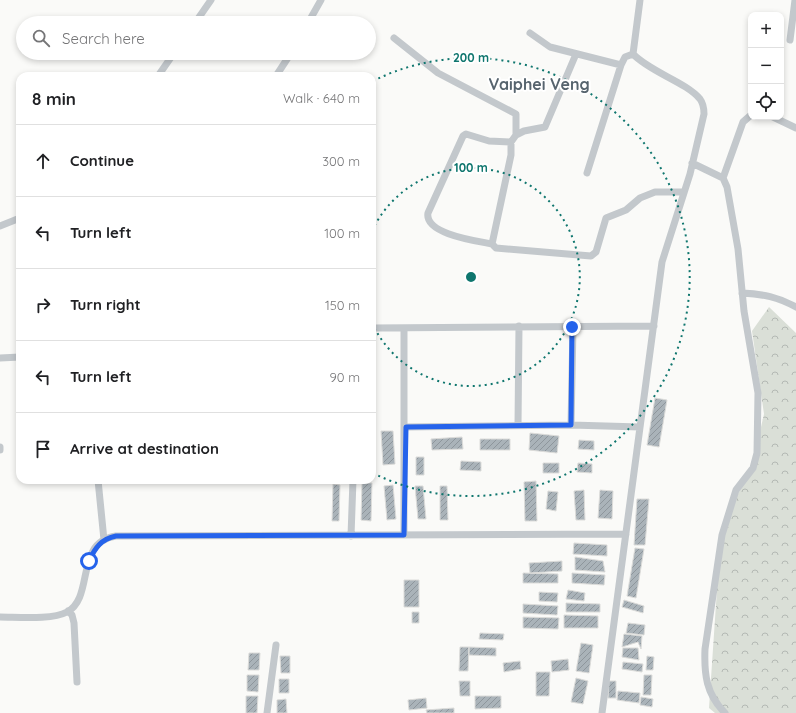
<!DOCTYPE html>
<html lang="en">
<head>
<meta charset="utf-8">
<style>
	:root { --surface:#fff; --page:#f6f6f6; --text:#202124; --muted:#757577; --line:#e0e0e0 }
	body { margin:0; font-family:Quicksand,sans-serif; background:var(--page); color:var(--text) }
	.controls { position:absolute; right:12px; top:12px; display:grid; overflow:hidden; border-radius:8px; box-shadow:0 2px 6px #0003 }
	.controls button { width:36px; height:36px; display:grid; place-items:center; padding:0; border:0; border-bottom:1px solid var(--line); background:var(--surface); color:var(--text); font:20px sans-serif }
	.stop { position:absolute; width:12px; height:12px; margin:-9px; border:3px solid #2563eb; border-radius:50%; background:#fff }
	.stop.end { background:#2563eb; border-color:#fff; box-shadow:0 1px 4px #0008 }
	.list { margin:0; padding:0; list-style:none }
	h2 { display:flex; justify-content:space-between; align-items:center; height:52px; margin:0; padding:0 16px; font-size:17px }
	h2 small { font-size:13px; font-weight:400; color:var(--muted) }
	.list li { display:grid; grid-template-columns:26px 1fr auto; gap:12px; align-items:center; box-sizing:border-box; height:72px; padding:0 16px; border-top:1px solid var(--line) }
	.list b { display:block; font-size:15px; white-space:nowrap }
	.list em { font-size:13px; font-style:normal; color:var(--muted) }
	.icon { flex:none; width:22px; height:22px; fill:none; stroke:currentColor; stroke-width:2; stroke-linecap:round; stroke-linejoin:round }
	.map { position:relative; flex:none; width:796px; height:713px; overflow:hidden }
	.search { position:absolute; background:var(--surface); box-shadow:0 2px 6px #0003; left:16px; top:16px; width:360px; height:44px; display:flex; align-items:center; gap:10px; box-sizing:border-box; padding:0 14px; border-radius:22px; color:var(--muted); font-size:15px }
	.panel { position:absolute; background:var(--surface); box-shadow:0 2px 6px #0003; left:16px; top:72px; width:360px; height:412px; border-radius:12px }
	.map>svg:first-child { display:block }
</style>
</head>
<body>
<div class="map">
<svg width="796" height="713" viewBox="0 0 796 713">
	<defs>
		<pattern id="forest-crowns" width="20" height="18" patternUnits="userSpaceOnUse"><rect width="20" height="18" fill="#dadfd7"/><path d="M2 6a3 3 0 1 1 6 0M12 15a3 3 0 1 1 6 0" fill="none" stroke="#b4b9b4"/></pattern>
		<pattern id="building-hatch" width="6" height="6" patternUnits="userSpaceOnUse"><rect width="6" height="6" fill="#aab3b9"/><path d="M-1 1l2-2M0 6l6-6M5 7l2-2" fill="none" stroke="#8e969c"/></pattern>
	</defs>
	<rect width="100%" height="100%" fill="#fafaf8"/>
	<path fill="url(#forest-crowns)" d="M769,307L796,333V713H715L709,708L721,530L753,462L764,414L752,331Z"/>
	<path fill="url(#building-hatch)" stroke="#dcdcda" d="M655,398L667,400L659,447L647,445Z
		M381,431H393L395,464L383,465Z
		M530,433L559,436L557,453L529,450Z
		M462,437L463,449L432,450L431,439Z
		M480,439H510V450H480Z
		M579,440L594,441V450L578,449Z
		M416,457H424V475H416Z
		M461,461L481,462V471L460,470Z
		M543,463H559V473H543Z
		M578,463L592,464V473L577,472Z
		M536,481L537,521H525L524,482Z
		M362,483H372L371,521L361,520Z
		M333,484L340,485L339,521H332Z
		M393,485L396,519L387,520L384,486Z
		M415,486H423L426,519H418Z
		M440,486H447L448,520H440Z
		M584,490L585,520H576L574,491Z
		M600,490L613,491L612,519L598,518Z
		M548,491L558,492L556,511L546,509Z
		M637,499H649L645,545H634Z
		M574,543L607,545V556L573,554Z
		M635,548L644,549L636,598L627,596Z
		M575,557L603,561L605,572L575,570Z
		M562,561V571L530,573L529,563Z
		M523,573L558,574V583H523Z
		M572,573L605,575L604,585L572,583Z
		M404,580H419V607H404Z
		M568,590L585,593L584,601L566,599Z
		M539,592L558,593L557,602L539,601Z
		M624,600L644,606L643,613L622,607Z
		M566,603L600,604V612H566Z
		M523,604L558,606L557,615L523,613Z
		M412,612H419V623H412Z
		M564,615L598,616V628H564Z
		M523,617L559,618L558,629L523,628Z
		M628,623L645,625L644,635L626,633Z
		M480,633L504,634L503,640L479,639Z
		M624,634L642,636L641,649L638,642L622,647Z
		M581,643L593,645L589,673L576,671Z
		M460,647H469L468,671H459Z
		M469,647L496,648V656L469,655Z
		M623,648H638L639,660L622,657Z
		M249,653H260L259,670H248Z
		M280,656H290V673H281Z
		M647,656L654,657L653,670H646Z
		M568,659L569,670L552,672L551,661Z
		M520,661L521,669L504,672L503,663Z
		M623,662L643,664L642,672L622,669Z
		M536,672H550L549,696H536Z
		M247,675H259L258,692L247,691Z
		M644,675H652L651,695H643Z
		M576,678L588,681L583,704L571,702Z
		M279,679H289V693H279Z
		M459,681H470V696H460Z
		M609,681H616V698H608Z
		M618,691L640,693L639,703L617,700Z
		M246,696H258L257,713H246Z
		M475,696H501V708L475,709Z
		M641,697L653,699L652,707L640,705Z
		M426,698L427,708L409,710L408,700Z
		M286,699L287,713H277V700Z
		M454,708V713H427L426,710Z"/>
	<g fill="none" stroke-linecap="round" stroke-linejoin="round">
		<path stroke="#c3c8cc" stroke-width="7" d="M195,23L211,0
			M308,23L321,0
			M530,33L550,47L621,65
			M394,38L438,73L516,114V135L511,142L489,141L466,134L463,136L428,213C424,234 477,241 492,244
			M790,40L795,0
			M158,76L174,53
			M276,76L291,53
			M773,117L796,128
			M516,135L524,131L545,127L576,54
			M511,142V155L492,244L496,248L591,256L596,252L606,218L626,210L640,198L655,192H684
			M692,163L723,178L727,187L738,249L744,311L758,393L757,453L753,468L736,490L722,535L705,649C704,674 706,694 725,713
			M587,173L621,65L625,57L633,54
			M723,178L743,122L751,115
			M0,226L20,218
			M742,293C763,294 778,297 796,307
			M372,328L654,326
			M0,358L20,357
			M518,425L519,326
			M571,425L573,327
			M406,427L571,425L640,427
			M0,447V450
			M98,480L104,540
			M404,535V328
			M351,536L353,480
			M68,611L72,615L74,623L77,682
			M0,617C18,617 52,620 67,612C95,597 74,542 116,536L626,534
			M267,713L276,645
			M602,713L662,262L690,174L704,114C704,109 703,103 700,99C686,82 650,72 633,54L640,0"/>
	</g>
	<g fill="none" stroke-linecap="round" stroke-linejoin="round">
		<path stroke="#2563eb" stroke-width="5" d="M89,561C95,548 101,539 116,536L404,535L406,427L571,425L572,327"/>
	</g>
	<g fill="none" stroke="#0f766e" stroke-width="2" stroke-dasharray="2 4">
		<path d="M372 231A109 109 0 1 1 372 323"/>
		<path d="M373 81A219 219 0 1 1 373 473"/>
	</g>
	<g text-anchor="middle" dominant-baseline="central" stroke-width="4" stroke-linejoin="round" paint-order="stroke">
		<g font-size="16" font-weight="bold" fill="#57646e" stroke="#fff">
			<text x="539" y="84">Vaiphei Veng</text>
		</g>
	</g>
	<circle cx="471" cy="277" r="6" fill="#0f766e" stroke="#fff" stroke-width="2"/>
	<g font-size="12" text-anchor="middle" font-weight="bold" fill="#0f766e" stroke="#fff" stroke-width="4" stroke-linejoin="round" paint-order="stroke">
		<text x="471" y="62">200 m</text>
		<text x="471" y="172">100 m</text>
	</g>
</svg>
<div class="controls">
<button>+</button>
<button>−</button>
<button><svg class="icon" aria-label="locate" viewBox="0 0 24 24"><circle cx="12" cy="12" r="6"/><path d="M12 2v4M12 18v4M2 12h4M18 12h4"/></svg></button>
</div>
<div class="stop" style="left:89px;top:561px"></div>
<div class="stop end" style="left:572px;top:327px"></div>
<div class="search"><svg class="icon" aria-label="search" viewBox="0 0 24 24"><circle cx="10" cy="10" r="6"/><path d="M15 15l6 6"/></svg>Search here</div>
<section class="panel">
<h2>8 min<small>Walk · 640 m</small></h2>
<ul class="list">
<li><svg class="icon" aria-label="ahead" viewBox="0 0 24 24"><path d="M12 20V5M6 11l6-6 6 6"/></svg><div><b>Continue</b></div><em>300 m</em></li>
<li><svg class="icon" aria-label="left" viewBox="0 0 24 24"><path d="M17 20v-9H6M10 6l-5 5 5 5"/></svg><div><b>Turn left</b></div><em>100 m</em></li>
<li><svg class="icon" aria-label="right" viewBox="0 0 24 24"><path d="M7 20v-9h11M14 6l5 5-5 5"/></svg><div><b>Turn right</b></div><em>150 m</em></li>
<li><svg class="icon" aria-label="left" viewBox="0 0 24 24"><path d="M17 20v-9H6M10 6l-5 5 5 5"/></svg><div><b>Turn left</b></div><em>90 m</em></li>
<li><svg class="icon" aria-label="arrive" viewBox="0 0 24 24"><path d="M6 21V4h12l-3 4 3 4H6"/></svg><div><b>Arrive at destination</b></div></li>
</ul>
</section>
</div>
</body>
</html>
